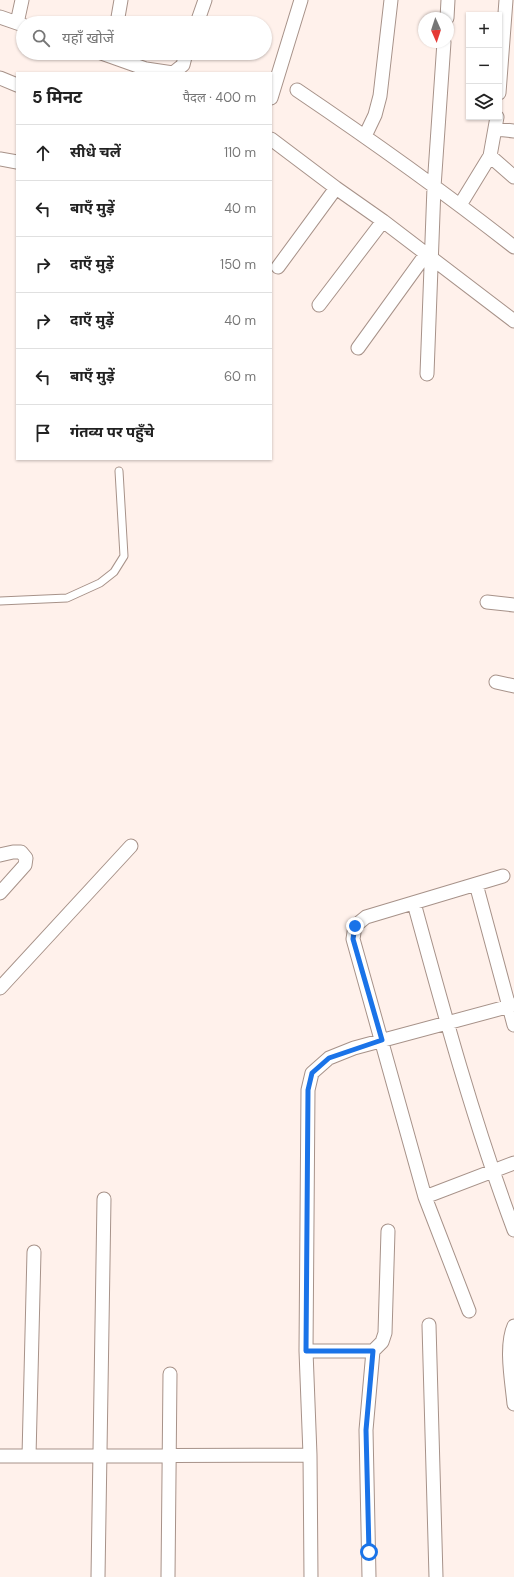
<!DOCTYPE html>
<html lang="hi">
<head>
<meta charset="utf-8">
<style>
	:root { --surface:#fff; --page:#f2f2f2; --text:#222; --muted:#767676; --line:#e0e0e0 }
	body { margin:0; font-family:"DM Sans","Noto Sans Devanagari",sans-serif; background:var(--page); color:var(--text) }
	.controls { position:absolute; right:12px; top:12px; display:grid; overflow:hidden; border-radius:0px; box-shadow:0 1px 3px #0004 }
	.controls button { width:36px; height:36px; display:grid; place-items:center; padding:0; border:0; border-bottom:1px solid var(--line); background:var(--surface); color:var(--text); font:20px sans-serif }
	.compass { position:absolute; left:418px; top:12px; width:36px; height:36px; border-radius:50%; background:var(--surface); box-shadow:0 1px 3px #0004; rotate:177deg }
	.stop { position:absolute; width:12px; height:12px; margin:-9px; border:3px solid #1a73e8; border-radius:50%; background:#fff }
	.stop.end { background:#1a73e8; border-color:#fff; box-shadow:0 1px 4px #0008 }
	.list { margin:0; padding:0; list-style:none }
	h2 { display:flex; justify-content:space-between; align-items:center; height:52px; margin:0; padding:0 16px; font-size:17px }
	h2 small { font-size:13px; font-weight:400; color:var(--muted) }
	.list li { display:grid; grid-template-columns:26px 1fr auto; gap:12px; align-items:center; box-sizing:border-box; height:56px; padding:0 16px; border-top:1px solid var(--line) }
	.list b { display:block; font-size:15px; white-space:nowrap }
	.list em { font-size:13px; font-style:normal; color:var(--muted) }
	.icon { flex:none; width:22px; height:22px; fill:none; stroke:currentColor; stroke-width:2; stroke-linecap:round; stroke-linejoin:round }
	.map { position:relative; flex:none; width:514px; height:1577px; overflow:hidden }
	.search { position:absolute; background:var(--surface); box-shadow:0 1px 3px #0004; left:16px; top:16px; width:256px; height:44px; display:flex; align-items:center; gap:10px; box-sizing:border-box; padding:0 14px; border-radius:22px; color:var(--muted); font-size:15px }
	.panel { position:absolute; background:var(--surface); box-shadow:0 1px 3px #0004; left:16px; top:72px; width:256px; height:388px; border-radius:0px }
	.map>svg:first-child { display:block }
</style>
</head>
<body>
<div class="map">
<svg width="514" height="1577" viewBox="0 0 514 1577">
	<rect width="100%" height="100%" fill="#fff1eb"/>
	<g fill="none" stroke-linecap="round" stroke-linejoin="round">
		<g stroke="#a79289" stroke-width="9">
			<path id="lane" d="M0,601L67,598L100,583L114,572L124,556L119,471"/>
		</g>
		<g stroke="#a79289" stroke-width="15">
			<path id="street" d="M0,17L23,25
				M447,18L448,0
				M17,23L22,0
				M117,23L121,0
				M197,23L205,0
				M101,53L146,69L173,73L183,65L186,53
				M0,78L17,85
				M297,90C371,140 444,192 514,247
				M499,93L506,0
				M271,98L301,0
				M496,129L514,131
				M365,136L375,115L380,96L391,0
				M271,139L336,188L383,221L514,321
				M490,156L514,177
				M0,159L17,162
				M460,205L490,156L497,117
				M278,267L336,188
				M319,305L383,221
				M358,348L426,254
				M427,374L434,187L444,42
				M487,602L514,605
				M496,682L514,686
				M0,855L13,852H21L26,858L25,865L0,893
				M476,884L514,1025
				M414,903C444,1013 474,1123 514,1230
				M0,988L131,846
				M425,1197L514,1163
				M469,1311L425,1197L353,939L355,926L366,917L503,876
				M429,1325L436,1577
				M514,1326C505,1346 512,1382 514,1404
				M306,1351H373
				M0,1456L310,1455
				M29,1456L34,1252
				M98,1577L104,1199
				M168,1577L170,1374
				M311,1577L310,1455L306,1351L308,1090L312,1073L329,1058L354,1048L514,1005
				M369,1577L366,1430L373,1351L382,1342L385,1333L388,1231"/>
		</g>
		<use href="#lane" stroke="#fff" stroke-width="7"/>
		<use href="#street" stroke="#fff" stroke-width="13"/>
	</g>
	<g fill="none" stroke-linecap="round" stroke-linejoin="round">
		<path stroke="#1a73e8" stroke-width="5" d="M355,926L353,939L382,1040L329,1058L312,1073L308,1090L306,1351H373L366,1430L369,1552"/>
	</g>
</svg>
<div class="controls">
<button>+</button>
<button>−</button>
<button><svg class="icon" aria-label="layers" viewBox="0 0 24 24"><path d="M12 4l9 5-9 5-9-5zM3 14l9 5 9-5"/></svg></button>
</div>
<svg class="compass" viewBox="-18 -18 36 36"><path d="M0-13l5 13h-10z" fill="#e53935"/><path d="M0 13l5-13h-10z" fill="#767676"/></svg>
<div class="stop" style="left:369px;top:1552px"></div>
<div class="stop end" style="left:355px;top:926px"></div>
<div class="search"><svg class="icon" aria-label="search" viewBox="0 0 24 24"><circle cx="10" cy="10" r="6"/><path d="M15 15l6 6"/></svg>यहाँ खोजें</div>
<section class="panel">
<h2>5 मिनट<small>पैदल · 400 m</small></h2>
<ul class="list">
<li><svg class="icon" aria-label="ahead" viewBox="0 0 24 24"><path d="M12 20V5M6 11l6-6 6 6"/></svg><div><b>सीधे चलें</b></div><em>110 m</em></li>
<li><svg class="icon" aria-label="left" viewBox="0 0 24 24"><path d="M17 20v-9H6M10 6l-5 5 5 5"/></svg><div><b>बाएँ मुड़ें</b></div><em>40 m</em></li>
<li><svg class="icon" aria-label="right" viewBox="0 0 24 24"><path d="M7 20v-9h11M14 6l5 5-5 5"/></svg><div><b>दाएँ मुड़ें</b></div><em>150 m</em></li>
<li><svg class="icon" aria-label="right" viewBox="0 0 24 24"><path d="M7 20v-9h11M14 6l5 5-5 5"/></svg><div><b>दाएँ मुड़ें</b></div><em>40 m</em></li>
<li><svg class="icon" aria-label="left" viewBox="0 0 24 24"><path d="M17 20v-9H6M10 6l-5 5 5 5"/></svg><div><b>बाएँ मुड़ें</b></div><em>60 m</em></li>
<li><svg class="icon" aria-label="arrive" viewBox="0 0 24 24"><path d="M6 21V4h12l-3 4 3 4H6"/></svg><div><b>गंतव्य पर पहुँचे</b></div></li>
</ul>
</section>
</div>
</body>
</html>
